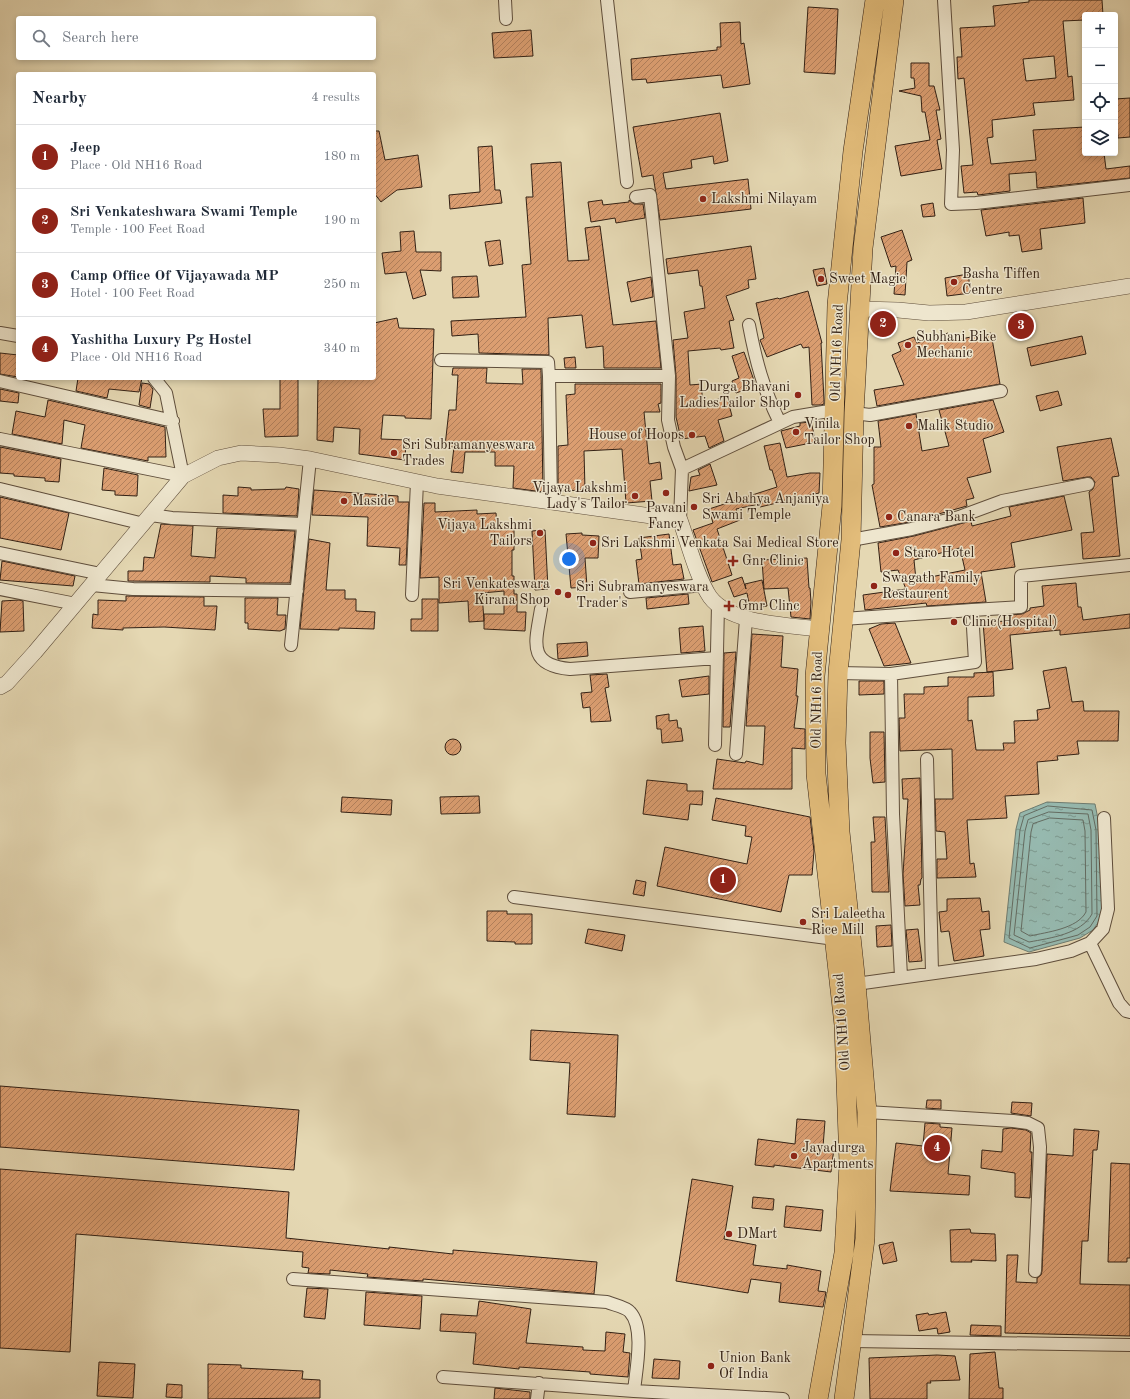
<!DOCTYPE html>
<html lang="en">
<head>
<meta charset="utf-8">
<style>
	:root { --surface:#fff; --page:#f6f6f7; --text:#1f2937; --muted:#747a83; --line:#e0e1e3; --accent:#8f2418 }
	body { margin:0; font-family:"Old Standard TT",serif; background:var(--page); color:var(--text) }
	.controls { position:absolute; right:12px; top:12px; display:grid; overflow:hidden; border-radius:4px; box-shadow:0 2px 6px #0003 }
	.controls button { width:36px; height:36px; display:grid; place-items:center; padding:0; border:0; border-bottom:1px solid var(--line); background:var(--surface); color:var(--text); font:20px sans-serif }
	.you { position:absolute; left:569px; top:559px; width:14px; height:14px; margin:-10px; border:3px solid #fff; border-radius:50%; background:#1a73e8; box-shadow:0 0 0 6px #1a73e833 }
	.badge { display:grid; place-items:center; width:26px; height:26px; border-radius:50%; background:var(--accent); color:#fff; font-size:13px; font-weight:700 }
	.pin { position:absolute; translate:-50% -50%; border:2px solid #fff; box-shadow:0 1px 4px #0006 }
	.list { margin:0; padding:0; list-style:none }
	h2 { display:flex; justify-content:space-between; align-items:center; height:52px; margin:0; padding:0 16px; font-size:17px }
	h2 small { font-size:13px; font-weight:400; color:var(--muted) }
	.list li { display:grid; grid-template-columns:26px 1fr auto; gap:12px; align-items:center; box-sizing:border-box; height:64px; padding:0 16px; border-top:1px solid var(--line) }
	.list b { display:block; font-size:15px; white-space:nowrap }
	.list p { margin:0; font-size:13px; white-space:nowrap; color:var(--muted) }
	.list em { font-size:13px; font-style:normal; color:var(--muted) }
	.icon { flex:none; width:22px; height:22px; fill:none; stroke:currentColor; stroke-width:2; stroke-linecap:round; stroke-linejoin:round }
	.map { position:relative; flex:none; width:1130px; height:1399px; overflow:hidden }
	.search { position:absolute; background:var(--surface); box-shadow:0 2px 6px #0003; left:16px; top:16px; width:360px; height:44px; display:flex; align-items:center; gap:10px; box-sizing:border-box; padding:0 14px; border-radius:4px; color:var(--muted); font-size:15px }
	.panel { position:absolute; background:var(--surface); box-shadow:0 2px 6px #0003; left:16px; top:72px; width:360px; height:308px; border-radius:4px }
	.map>svg:first-child { display:block }
</style>
</head>
<body>
<div class="map">
<svg width="1130" height="1399" viewBox="0 0 1130 1399">
	<defs>
		<pattern id="water-ripples" width="26" height="14" patternUnits="userSpaceOnUse"><rect width="26" height="14" fill="#96b9af"/><path d="M2 4q2-2 4 0t4 0M15 11q2-2 4 0t4 0" fill="none" stroke="#7b968d"/></pattern>
		<pattern id="building-hatch" width="6" height="6" patternUnits="userSpaceOnUse"><rect width="6" height="6" fill="#db9e71"/><path d="M-1 1l2-2M0 6l6-6M5 7l2-2" fill="none" stroke="#b2805c"/></pattern>
	</defs>
	<rect width="100%" height="100%" fill="#e5d8b3"/>
	<filter id="stains"><feTurbulence type="fractalNoise" baseFrequency=".005" numOctaves="4"/><feColorMatrix values="0 0 0 0 .2 0 0 0 0 .09 0 0 0 0 .02 0 0 0 .5 -.17"/></filter>
	<radialGradient id="worn" r=".72"><stop offset=".6" stop-color="#630" stop-opacity="0"/><stop offset="1" stop-color="#630" stop-opacity=".3"/></radialGradient>
	<path fill="url(#water-ripples)" stroke="#6e7c71" d="M1047,802L1095,804L1100,829L1102,917L1093,930L1080,938L1029,952L1004,942L1016,829L1020,813Z"/>
	<g fill="none" stroke-linecap="round" stroke-linejoin="round">
		<path stroke="#646c62" stroke-width="1" d="M1048,806L1092,810L1096,830L1097,916L1090,927L1078,935L1030,948L1009,938L1020,830L1024,816Z
			M1049,812L1088,814L1091,830L1092,914C1081,934 1051,938 1029,942L1014,935L1025,831L1028,820Z
			M1050,818L1083,820L1085,831L1086,912C1077,929 1047,932 1030,936L1021,931L1031,832L1033,824Z"/>
	</g>
	<path fill="url(#building-hatch)" stroke="#322014" fill-rule="evenodd" d="M1029,0H1102L1103,15H1085V20L1063,21L1068,77L1072,76L1074,100L1033,103L1035,115L992,120L993,137L987,138L991,164L1036,160L1033,130L1085,127V153H1104L1106,169L1130,166V178L1037,188L1036,172L1009,174L1010,191L978,195L977,192L964,193L961,166L973,165L964,78L958,79L957,57H962L960,28L995,26L993,6L1029,2ZM1054,56L1056,78L1026,81L1023,59Z
		M808,7L838,9L835,74L804,72Z
		M740,22L741,44L744,43L750,84L723,88L721,75L647,83L646,79L632,80L631,59L717,50V47H721L720,23Z
		M531,30L533,56L494,58L492,33Z
		M911,63H929V86H934L940,110H936L941,139L937,140L942,169L901,176L895,146L930,140L925,112H922L921,96L899,91L915,88L914,78H911Z
		M1130,98V137L1118,138L1117,121L1115,122V99Z
		M720,113L728,161L714,164L713,156L691,160L692,168L663,173L666,189L748,179L751,209L660,220L653,175L642,177L633,127Z
		M374,131H379L385,160L418,155L422,187L397,190L381,202L374,193Z
		M492,146L495,190H500L502,203L450,209L449,195L480,192L478,147Z
		M561,162L568,261L589,260L585,228L600,226L613,325L656,321L661,368H604L603,346L586,348L582,315L548,318L549,355L479,353L478,334L452,336L451,321L526,317L522,265L531,264L526,197H533L531,164Z
		M1083,198L1085,223L1040,229L1042,249L1022,252L1019,235L1009,236V232L986,236L981,210Z
		M602,200L603,205L629,202V200L634,204H643L645,218L616,223L615,218L591,222L588,202Z
		M933,203L935,216L923,217L921,205Z
		M902,230L912,260L907,262L905,295L894,294L896,266L891,267L881,237Z
		M414,231L416,252H441V271L420,270L426,295L413,299L406,272L385,274L382,253L401,251L400,232Z
		M500,240L503,264L489,266L485,242Z
		M751,246L756,279L748,280L749,288L726,296L734,320L729,321L734,348L721,350L720,348L688,351L690,385L702,384V403L727,397L732,416L718,420L724,441L709,448L705,436L681,439L676,417V376L673,340L688,338L684,312L705,308L702,286H700L698,270L668,274L666,259Z
		M824,268L827,284L817,286L813,270Z
		M968,274L971,293L947,296L945,278Z
		M477,276L479,297L453,298L452,277Z
		M651,277L653,297L631,302L627,282Z
		M808,291L822,343H821L824,400V404L821,405H812L809,347L803,348L801,344L767,357L760,340L764,338L756,303L778,298L779,299Z
		M397,318L399,328L434,329L431,419L405,418V416L383,415L381,439L406,440L405,460L359,454L360,429L334,427L333,442L317,440L318,378H374V323Z
		M948,333L951,341L991,333L1000,384L877,406L874,390L904,385L892,355L901,351L898,343L914,337L917,343Z
		M1082,336L1086,354L1031,366L1027,348Z
		M744,352L756,386L736,393L732,381L739,378L732,356Z
		M0,353L18,355V377L0,374Z
		M575,357L576,368H565L564,358Z
		M453,368H487L486,383L523,384L522,369H541L543,492L513,488L514,466H495V452H465L463,473L451,472L454,447L445,446L449,410H456L458,375H452Z
		M78,378H142L139,392L109,389L107,398L76,391Z
		M280,378H298V436L265,437L263,409H280Z
		M142,383L149,384L153,389L150,408L139,405Z
		M575,384H661V403L658,404L660,412H644L649,464L660,462L662,479L650,481L652,501L626,503L622,449L584,451L585,490L558,491V446L568,445L566,395L575,394Z
		M0,389L19,393L18,403L0,401Z
		M1058,391L1062,405L1040,411L1036,396Z
		M48,400L165,427L166,457H148V461L81,448L85,425L64,420L62,444L12,434L16,411L45,417Z
		M993,400L1004,432L983,439L991,472L967,478L974,498L966,500L967,506L910,522L880,527L872,485L874,484V447H881L878,421L916,414L922,451L949,446L939,410Z
		M811,422L816,442L786,448L781,431L800,426V423Z
		M1111,438L1119,476L1112,477L1120,556L1083,559L1081,533L1094,532L1089,492L1093,489L1095,482L1091,477H1087L1063,481L1057,447Z
		M780,443L787,477L810,473H820L819,493L760,507L759,504L736,509L740,520L717,529L732,575L712,582L693,530L713,523L709,509L777,487L772,470H770L764,446Z
		M0,447L61,459L59,482L45,481V478L14,476V474L0,473Z
		M710,464L717,485L689,491L691,477L700,475L698,470Z
		M104,468L138,475L137,496L115,495V491L102,490Z
		M238,487L251,488V490L285,489L286,487L299,489L297,516L223,513V495L238,496Z
		M314,490L398,496V502H409L406,565H399L400,548L367,546L368,517L312,515Z
		M1064,496L1072,530L1011,543L1015,567L981,572L986,602L927,606L926,603L865,610L863,595L906,589L898,570L881,572L878,543L914,536L971,521L972,526L1011,516L1009,507ZM960,548L965,570L916,580L914,560Z
		M0,497L69,513L61,550L0,538Z
		M424,503H435V512L477,510V514L496,513L497,527H514V550H512V576H514V594H517V612H526L525,631L484,629V614H504V591L482,593L484,621L469,622L468,601L439,603V577L420,578Z
		M161,524L193,526L191,556L215,558L217,528L295,531L290,583H246V578L210,576V582L128,581V571H143L144,557L154,558Z
		M545,530L548,589L535,590L532,531Z
		M582,533V535L599,536L598,558H585L587,587L571,588L566,534Z
		M669,534L673,565L681,564L684,579L639,584L636,560L642,559L639,538Z
		M309,539L330,543L326,590H345V599H356V611L375,612L374,629L339,628V630L300,629Z
		M807,558L809,588H810L811,602L810,619L791,617L788,588L764,589L762,560Z
		M2,561L75,576L73,586L0,580Z
		M742,577L746,589L745,584L762,580L767,606L750,609L747,593L734,597L728,582Z
		M1076,583L1078,607H1081L1083,620L1130,614V628L1060,635V630L1010,635L1013,669L987,672L983,622L1010,621V615L1022,614L1030,610V608L1044,606L1042,586Z
		M688,594L689,604L647,609L646,598Z
		M126,596L204,597V606H217L215,630L164,627L123,628V630L92,628L93,614L98,615V600L126,601Z
		M245,598H278L277,615H286L285,629L280,631L248,629V623H245Z
		M422,599H438V631H411V619H422Z
		M19,600L23,601L24,631L0,632L2,601Z
		M895,623L911,663L884,666L869,629L881,624Z
		M703,626L705,651L681,653L679,628Z
		M752,634L783,636L781,667L798,669L796,696H798L794,728L805,729V749L792,748V789H713L717,759L745,763L746,761L763,765L765,726H746Z
		M587,642L588,656L558,659L557,644Z
		M736,652L730,727H723L724,653Z
		M1066,667L1072,702L1083,701L1084,711H1119L1118,741H1077L1079,754L1057,756L1058,760L1037,762L1039,794L1005,796L1007,818L967,820L970,864L974,863L976,877L937,878V859H947L945,832L936,831L935,799H953L952,749L900,751L899,718H905L904,694H924V687L948,686V677H974V673L993,672L994,696L968,697V721L972,720L976,750H1004L1003,743H1015L1014,721L1038,720L1037,710L1050,708L1043,671Z
		M607,674L609,687L605,688L611,721L591,722L590,707L583,708L581,693L592,692L590,675Z
		M709,676V694L682,697L679,680Z
		M859,681H884V694L859,695Z
		M669,714V721L677,720L678,728H681L683,741L662,743L661,729H657L656,716Z
		M870,732H884L885,782L873,783L870,758Z
		M445 747a8 8 0 1 1 16 0a8 8 0 1 1-16 0Z
		M920,778L922,878L921,879L920,885H918L920,905L905,906L903,874L908,799H903L902,779Z
		M647,780L687,784V791H703L702,805L690,804L688,820L643,814Z
		M479,796L480,813L441,814L440,797Z
		M342,797L392,800L391,815L341,812Z
		M716,798L810,817L814,851L812,875H789L781,912L657,886L665,847L747,864L752,837L745,836L746,826L712,820Z
		M873,817H885L889,892H872L871,842H875Z
		M636,880L646,882L644,896L633,894Z
		M980,898L982,912L989,911L990,929L980,930L984,956L954,961L949,931L941,932L939,912L947,911V899Z
		M487,911H507V914H532V944H515V942L487,941Z
		M891,925L892,946L877,947L876,926Z
		M588,929L625,935L622,951L585,943Z
		M918,929L922,961L909,962L906,930Z
		M531,1030L618,1035L615,1117L567,1114L570,1063L530,1060Z
		M0,1086L299,1110L294,1170L0,1147Z
		M927,1100H941V1109L926,1108Z
		M1012,1102L1032,1103L1031,1116L1011,1113Z
		M797,1119L825,1121L823,1147L834,1148L831,1172L774,1165V1167L755,1165L758,1139L795,1144Z
		M925,1123L940,1124V1127L952,1128L948,1174L970,1176L969,1195L890,1191L896,1143L923,1146Z
		M1011,1128L1026,1130L1031,1133L1030,1152H1032L1030,1198L1015,1197V1173L981,1168L982,1150L1002,1152L1003,1129Z
		M1074,1129L1099,1131L1097,1150H1093L1088,1241H1082L1080,1284L1130,1285V1336L1005,1333L1007,1255H1018L1016,1282L1037,1283V1278L1041,1275L1042,1271L1047,1154L1073,1156Z
		M1111,1163L1130,1164V1258H1127V1262H1108Z
		M0,1169L289,1192L286,1238L389,1249V1247L453,1254V1250L597,1262L594,1294L423,1279V1281L367,1277L368,1274L330,1270V1274L308,1273L309,1268L302,1267L303,1252L76,1234L70,1352L0,1348Z
		M692,1179L733,1186L724,1239L756,1245L753,1265L787,1269V1265L821,1271L818,1291L826,1292L823,1307L779,1302L781,1283L751,1279L748,1293L676,1281Z
		M753,1197L774,1199L773,1210L752,1208Z
		M786,1206L823,1210L821,1231L784,1227Z
		M970,1229L971,1233L995,1234L996,1261L971,1260L972,1262H951L950,1230Z
		M893,1242L897,1261L883,1264L879,1245Z
		M307,1288L328,1289L325,1319L304,1317Z
		M366,1292L422,1296L420,1329L364,1325Z
		M479,1301L531,1309L526,1343L583,1347V1350L605,1351L606,1332L625,1334L623,1352L630,1353L628,1377L590,1374V1372L519,1367V1369L473,1364L476,1333L440,1331L441,1314L477,1316Z
		M946,1312L950,1332L938,1334L937,1328L919,1331L916,1315L928,1313L929,1315Z
		M971,1325L1001,1326V1336L970,1335Z
		M995,1352L999,1388H1003V1399H969L970,1354Z
		M937,1355L955,1356L960,1380L930,1381L931,1383H927V1399H870L869,1358Z
		M654,1359L680,1361L679,1379L652,1378Z
		M99,1362L135,1364L133,1398L97,1396Z
		M208,1364L241,1365V1368L303,1371L302,1379L320,1380V1398L208,1399Z
		M167,1384L182,1385V1398L166,1397Z
		M495,1388L530,1392V1399H494Z"/>
	<g fill="none" stroke-linecap="round" stroke-linejoin="round">
		<g stroke="#5f4e3c" stroke-width="14">
			<path id="minor" d="M505,0L506,19
				M607,0L627,182
				M944,0L953,150L951,204L976,203L1130,185
				M636,197L650,195L669,376L668,420L674,447L682,469L680,520
				M749,325C756,362 763,388 780,423
				M0,333L18,336
				M441,360L548,362L549,376H669
				M549,376L551,502
				M0,381L173,421
				M854,413L870,415L1001,391
				M0,439L183,476L166,393L154,378
				M682,469L793,417L835,410
				M0,489L144,524
				M151,515L172,518L303,524
				M851,540L912,529L959,517L1002,501L1088,484
				M0,553L101,574
				M92,585L133,589L297,591
				M0,589L76,604
				M630,592L704,585
				M412,595L417,482
				M541,609C536,641 526,665 570,669L717,658
				M972,610L1021,607V576L1130,565
				M843,619L972,610L975,662L891,674L893,814L901,977
				M291,645L310,459
				M838,673L891,674
				M715,745L718,605
				M736,754L746,619
				M927,759L932,972
				M514,897L835,939
				M1090,943L1119,1003L1126,1011L1130,1012
				M856,984L1036,959L1071,951L1090,943L1103,929L1108,909L1104,818
				M867,1112L1013,1121L1028,1123L1038,1128L1040,1147L1035,1271
				M293,1279L607,1302C614,1305 626,1307 630,1312C645,1328 636,1370 634,1391
				M852,1341L1130,1345
				M443,1377L634,1391L783,1399
				M537,1399L539,1383"/>
		</g>
		<g stroke="#5f4e3c" stroke-width="16">
			<path id="tertiary" d="M861,309L898,310L929,313L966,312L1130,286
				M0,687L7,683L35,652L183,476L218,458L241,453L279,455L310,459L437,486L680,520C688,542 697,578 710,597C730,624 788,625 819,629"/>
		</g>
		<g stroke="#322014" stroke-width="20">
			<path id="primary" d="M818,1399L844,1253L849,1164L844,1025L816,774L815,676L832,506L837,305L853,151L875,0
				M844,1399L865,1239L867,1112L856,984L840,832L836,743L838,673L851,540L854,413L863,248L894,0"/>
		</g>
		<use href="#minor" stroke="#eee6ce" stroke-width="12"/>
		<use href="#tertiary" stroke="#eee6ce" stroke-width="15"/>
		<use href="#primary" stroke="#e2bc7a" stroke-width="19"/>
	</g>
	<g fill="#8f2418" stroke="#eee6ce" stroke-width="1.5">
		<circle cx="703" cy="199" r="4"/>
		<circle cx="821" cy="279" r="4"/>
		<circle cx="954" cy="282" r="4"/>
		<circle cx="908" cy="345" r="4"/>
		<circle cx="798" cy="395" r="4"/>
		<circle cx="909" cy="426" r="4"/>
		<circle cx="796" cy="432" r="4"/>
		<circle cx="692" cy="435" r="4"/>
		<circle cx="394" cy="453" r="4"/>
		<circle cx="666" cy="493" r="4"/>
		<circle cx="635" cy="496" r="4"/>
		<circle cx="344" cy="501" r="4"/>
		<circle cx="694" cy="507" r="4"/>
		<circle cx="889" cy="517" r="4"/>
		<circle cx="540" cy="533" r="4"/>
		<circle cx="593" cy="543" r="4"/>
		<circle cx="896" cy="553" r="4"/>
		<path d="M731 555h4v4h4v4h-4v4h-4v-4h-4v-4h4z"/>
		<circle cx="874" cy="586" r="4"/>
		<circle cx="558" cy="592" r="4"/>
		<circle cx="568" cy="595" r="4"/>
		<path d="M727 600h4v4h4v4h-4v4h-4v-4h-4v-4h4z"/>
		<circle cx="954" cy="622" r="4"/>
		<circle cx="803" cy="922" r="4"/>
		<circle cx="794" cy="1156" r="4"/>
		<circle cx="729" cy="1234" r="4"/>
		<circle cx="711" cy="1366" r="4"/>
	</g>
	<g text-anchor="middle" dominant-baseline="central" stroke-width="3" stroke-linejoin="round" paint-order="stroke">
		<g font-size="14" fill="#322014" stroke="#eee6ce" text-anchor="start">
			<text x="711" y="199">Lakshmi Nilayam</text>
			<text x="962" y="274">Basha Tiffen<tspan x="962" dy="16">Centre</tspan></text>
			<text x="829" y="279">Sweet Magic</text>
			<text x="916" y="337">Subhani Bike<tspan x="916" dy="16">Mechanic</tspan></text>
			<text x="790" y="387" text-anchor="end">Durga Bhavani<tspan x="790" dy="16">LadiesTailor Shop</tspan></text>
			<text x="804" y="424">Vinila<tspan x="804" dy="16">Tailor Shop</tspan></text>
			<text x="917" y="426">Malik Studio</text>
			<text x="684" y="435" text-anchor="end">House of Hoops</text>
			<text x="402" y="445">Sri Subramanyeswara<tspan x="402" dy="16">Trades</tspan></text>
			<text x="627" y="488" text-anchor="end">Vijaya Lakshmi<tspan x="627" dy="16">Lady's Tailor</tspan></text>
			<text x="702" y="499">Sri Abahya Anjaniya<tspan x="702" dy="16">Swami Temple</tspan></text>
			<text x="352" y="501">Maside</text>
			<text x="666" y="508" text-anchor="middle">Pavani<tspan x="666" dy="16">Fancy</tspan></text>
			<text x="897" y="517">Canara Bank</text>
			<text x="532" y="525" text-anchor="end">Vijaya Lakshmi<tspan x="532" dy="16">Tailors</tspan></text>
			<text x="601" y="543">Sri Lakshmi Venkata Sai Medical Store</text>
			<text x="904" y="553">Staro Hotel</text>
			<text x="742" y="561">Gnr Clinic</text>
			<text x="882" y="578">Swagath Family<tspan x="882" dy="16">Restaurent</tspan></text>
			<text x="550" y="584" text-anchor="end">Sri Venkateswara<tspan x="550" dy="16">Kirana Shop</tspan></text>
			<text x="576" y="587">Sri Subramanyeswara<tspan x="576" dy="16">Trader's</tspan></text>
			<text x="738" y="606">Gmr Clinc</text>
			<text x="962" y="622">Clinic(Hospital)</text>
			<text x="811" y="914">Sri Laleetha<tspan x="811" dy="16">Rice Mill</tspan></text>
			<text x="802" y="1148">Jayadurga<tspan x="802" dy="16">Apartments</tspan></text>
			<text x="737" y="1234">DMart</text>
			<text x="719" y="1358">Union Bank<tspan x="719" dy="16">Of India</tspan></text>
		</g>
		<g font-size="14" fill="#322014" stroke="#eee6ce">
			<text transform="translate(837 353) rotate(-88)">Old NH16 Road</text>
			<text transform="translate(817 700) rotate(-89)">Old NH16 Road</text>
			<text transform="translate(842 1022) rotate(-94)">Old NH16 Road</text>
		</g>
	</g>
	<rect width="100%" height="100%" filter="url(#stains)"/>
	<rect width="100%" height="100%" fill="url(#worn)"/>
</svg>
<div class="controls">
<button>+</button>
<button>−</button>
<button><svg class="icon" aria-label="locate" viewBox="0 0 24 24"><circle cx="12" cy="12" r="6"/><path d="M12 2v4M12 18v4M2 12h4M18 12h4"/></svg></button>
<button><svg class="icon" aria-label="layers" viewBox="0 0 24 24"><path d="M12 4l9 5-9 5-9-5zM3 14l9 5 9-5"/></svg></button>
</div>
<div class="you"></div>
<div class="pin badge" style="left:723px;top:880px">1</div>
<div class="pin badge" style="left:883px;top:324px">2</div>
<div class="pin badge" style="left:1021px;top:326px">3</div>
<div class="pin badge" style="left:937px;top:1148px">4</div>
<div class="search"><svg class="icon" aria-label="search" viewBox="0 0 24 24"><circle cx="10" cy="10" r="6"/><path d="M15 15l6 6"/></svg>Search here</div>
<section class="panel">
<h2>Nearby<small>4 results</small></h2>
<ul class="list">
<li><span class="badge">1</span><div><b>Jeep</b><p>Place · Old NH16 Road</p></div><em>180 m</em></li>
<li><span class="badge">2</span><div><b>Sri Venkateshwara Swami Temple</b><p>Temple · 100 Feet Road</p></div><em>190 m</em></li>
<li><span class="badge">3</span><div><b>Camp Office Of Vijayawada MP</b><p>Hotel · 100 Feet Road</p></div><em>250 m</em></li>
<li><span class="badge">4</span><div><b>Yashitha Luxury Pg Hostel</b><p>Place · Old NH16 Road</p></div><em>340 m</em></li>
</ul>
</section>
</div>
</body>
</html>
